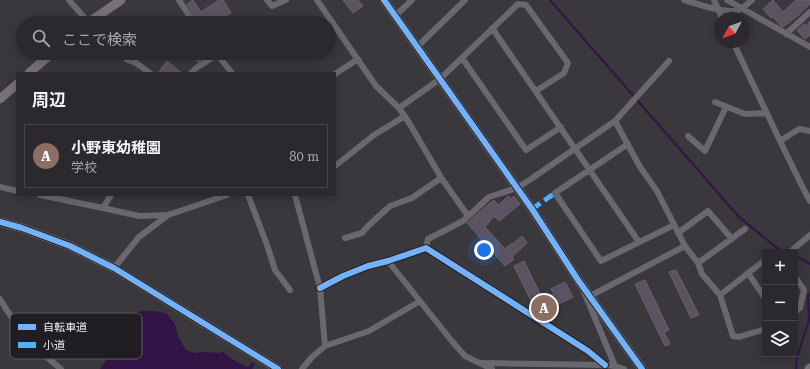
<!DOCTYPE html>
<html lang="ja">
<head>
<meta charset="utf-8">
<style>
	:root { --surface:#2c292e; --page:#38353a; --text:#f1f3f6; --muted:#a6a6aa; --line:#48454a; --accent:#b0adb3 }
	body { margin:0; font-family:"Roboto Serif","Noto Sans JP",serif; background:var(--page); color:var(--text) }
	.controls { position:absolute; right:12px; bottom:12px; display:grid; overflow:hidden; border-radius:0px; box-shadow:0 2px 10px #0003 }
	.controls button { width:36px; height:36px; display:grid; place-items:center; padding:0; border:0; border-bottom:1px solid var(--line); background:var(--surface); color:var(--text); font:20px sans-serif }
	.compass { position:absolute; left:714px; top:12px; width:36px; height:36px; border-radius:50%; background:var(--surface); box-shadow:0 2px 10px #0003; rotate:229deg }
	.you { position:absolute; left:484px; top:250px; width:14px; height:14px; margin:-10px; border:3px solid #fff; border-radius:50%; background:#1a73e8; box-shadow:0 0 0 6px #1a73e833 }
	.badge { display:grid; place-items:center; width:26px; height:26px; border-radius:50%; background:var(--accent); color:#fff; font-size:13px; font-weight:700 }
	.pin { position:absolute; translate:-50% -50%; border:2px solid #fff; box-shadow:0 1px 4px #0006 }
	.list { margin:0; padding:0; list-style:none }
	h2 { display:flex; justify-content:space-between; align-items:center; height:52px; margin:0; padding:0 16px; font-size:17px }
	h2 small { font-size:13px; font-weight:400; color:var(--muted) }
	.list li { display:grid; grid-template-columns:26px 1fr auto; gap:12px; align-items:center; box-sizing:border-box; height:64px; margin:0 8px 8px; padding:0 8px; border:1px solid var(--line); border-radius:0px }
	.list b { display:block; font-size:15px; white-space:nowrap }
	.list p { margin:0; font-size:13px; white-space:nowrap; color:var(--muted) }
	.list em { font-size:13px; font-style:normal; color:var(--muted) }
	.icon { flex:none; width:22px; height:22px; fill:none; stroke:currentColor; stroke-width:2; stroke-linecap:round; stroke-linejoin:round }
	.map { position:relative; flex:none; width:810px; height:369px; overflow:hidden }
	.search { position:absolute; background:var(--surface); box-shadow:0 2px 10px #0003; left:16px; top:16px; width:320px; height:44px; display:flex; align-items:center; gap:10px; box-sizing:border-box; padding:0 14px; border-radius:22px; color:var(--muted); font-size:15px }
	.panel { position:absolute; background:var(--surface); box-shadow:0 2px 10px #0003; left:16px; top:72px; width:320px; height:124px; border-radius:0px }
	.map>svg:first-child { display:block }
</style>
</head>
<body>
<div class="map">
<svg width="810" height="369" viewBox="0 0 810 369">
	<rect width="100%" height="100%" fill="#3a373d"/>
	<path fill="#331446" d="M143,311H155L168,314L169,317L174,322L179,338L186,350L195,353L205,352L221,353L223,351C229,359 239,363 248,367L253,362L255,363L252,369H100L116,344L133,313Z"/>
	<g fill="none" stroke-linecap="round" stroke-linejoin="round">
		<path stroke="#331446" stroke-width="2" d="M550,0L739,217L782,252
			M795,257L800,258L810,264
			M796,369L797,357L809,320L808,297L810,293"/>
	</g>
	<path fill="#5b5361" stroke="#676468" d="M193,0L201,12L219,0H223L231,13L210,23H198L187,4Z
		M343,0H358L363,6L353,13Z
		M773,0L783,12L796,0H810V4L800,13V14L783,27L780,25L773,17L771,18L763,9Z
		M810,21V35L805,39L797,30L804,24L806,26Z
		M192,53H212L198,62Z
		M167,61L182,73H158Z
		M509,196L511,199L514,196L520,204L499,221L494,216L485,227L505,249L512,243L513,244L522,236L527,243L512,257L514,259L505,266L467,223L484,208L494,200L498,205Z
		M524,261L543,300L554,294L551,289L565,282L573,297L538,314L537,313L514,266Z
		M676,270L699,315L691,318L669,272Z
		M645,280L669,330L664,332L670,344L665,346L635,284Z"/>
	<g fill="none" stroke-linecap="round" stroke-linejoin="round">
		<path stroke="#6b676f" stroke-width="6" d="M69,0L89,23
			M179,0L194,23
			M267,0L272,6L286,0
			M317,0L376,86L399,108L408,121L442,179L468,216
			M684,0C697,4 727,14 739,10C744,8 748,3 752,0
			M714,0L722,18
			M727,0L810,47
			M395,16L412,0
			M242,23L248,20
			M492,28L639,242
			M786,34L810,12
			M733,42L780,141L803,188L810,201
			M417,47L465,0
			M120,53L128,60L136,63L150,73
			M216,53L232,73
			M462,58L526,150L561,127
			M191,73L196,68L217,55
			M335,74L358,59
			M715,102L745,114L767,113
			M399,108L440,79L518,4L526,5L568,63L564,73L536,91
			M615,121L640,167L657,191L685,246L698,263L702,274L720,295L733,336L739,337L765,329
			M688,136L705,151L726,107
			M780,141L799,129L810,131
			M628,144L555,193L601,261L674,225
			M335,166L374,135L405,116
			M0,187L17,191
			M40,195L103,208L139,216L168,215L227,195
			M248,195L267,245L275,270L290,290
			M295,195L320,288L325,346L312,357L302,369
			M103,208L111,195
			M678,233L708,211L732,239
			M345,238L362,233L368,226L390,206L412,198L441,178
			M426,248L428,239L463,221L489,197L517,188L531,179L615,121L669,61
			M790,252L810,235
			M388,261L451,340L465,356L492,369
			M698,263L745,229
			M114,268L139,237L168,215
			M748,273L765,298
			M795,277L804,290L800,308L795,312
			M320,288L343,276L368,266L388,261L426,248L588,351L605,365
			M584,292L615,366
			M720,295L765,260
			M590,296L685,246
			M0,299C15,325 37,350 61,369
			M325,346L369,331L420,301
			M482,363L605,365L615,366L624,369"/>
		<path stroke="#76717b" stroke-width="9" d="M384,0L532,209L578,280L642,369
			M88,23L121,0
			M29,73L52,53
			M0,99L17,84
			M0,222L22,228L70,246L114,268L278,369
			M809,369L810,368"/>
		<path stroke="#4fb1f8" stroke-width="5" stroke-dasharray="10 5" stroke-linecap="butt" d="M532,209L555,193"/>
		<g stroke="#201e22" stroke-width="8">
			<path id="cycleway" d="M384,0L532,209L578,280L642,369
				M0,222L22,228L70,246L114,268L278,369
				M320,288L343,276L368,266L388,261L426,248L588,351L605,365"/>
		</g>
		<use href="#cycleway" stroke="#73b2f8" stroke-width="6"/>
	</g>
	<rect x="10" y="313" width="132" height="46" rx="6" fill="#201e22" stroke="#5e5c61" stroke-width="1"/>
	<rect x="18" y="324" width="18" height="6" fill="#73b2f8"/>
	<rect x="18" y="342" width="18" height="6" fill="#4fb1f8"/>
	<g font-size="11" fill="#f0ecf3">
		<text x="43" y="331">自転車道</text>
		<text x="43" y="349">小道</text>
	</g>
</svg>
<div class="controls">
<button>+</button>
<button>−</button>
<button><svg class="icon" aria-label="layers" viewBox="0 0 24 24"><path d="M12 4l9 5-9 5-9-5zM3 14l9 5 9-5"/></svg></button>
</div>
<svg class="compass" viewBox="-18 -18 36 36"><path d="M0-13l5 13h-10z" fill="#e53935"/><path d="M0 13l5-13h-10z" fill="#a6a6aa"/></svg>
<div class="you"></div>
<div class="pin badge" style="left:544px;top:308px;background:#8d6e63">A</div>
<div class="search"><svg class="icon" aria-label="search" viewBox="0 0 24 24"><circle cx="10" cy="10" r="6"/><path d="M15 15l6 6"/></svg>ここで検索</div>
<section class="panel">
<h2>周辺<small></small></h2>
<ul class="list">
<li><span class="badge" style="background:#8d6e63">A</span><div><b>小野東幼稚園</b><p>学校</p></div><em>80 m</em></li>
</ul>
</section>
</div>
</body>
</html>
